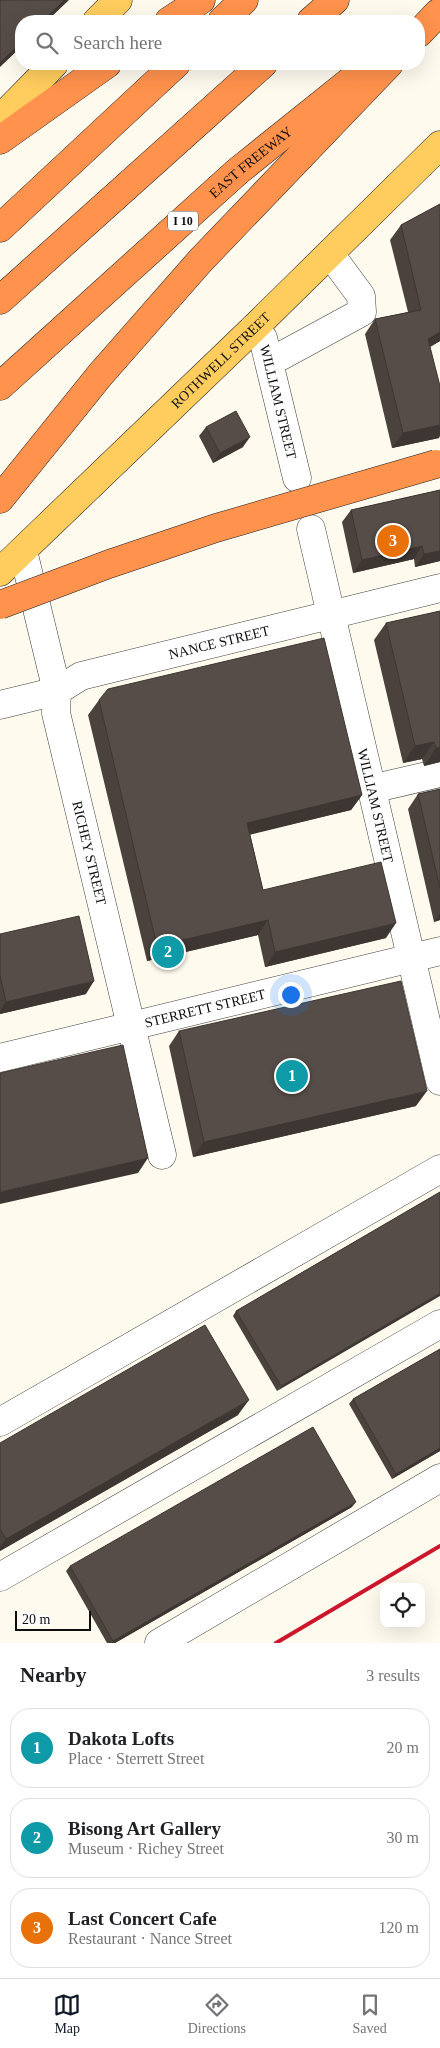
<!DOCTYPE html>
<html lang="en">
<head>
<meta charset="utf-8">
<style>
	:root { --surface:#fff; --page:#f6f6f6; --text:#202124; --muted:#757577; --line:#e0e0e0; --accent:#111827 }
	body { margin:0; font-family:Georgia,serif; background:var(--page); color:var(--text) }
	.controls { position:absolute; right:15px; bottom:15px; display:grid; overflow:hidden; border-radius:10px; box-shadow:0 5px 20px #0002 }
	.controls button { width:45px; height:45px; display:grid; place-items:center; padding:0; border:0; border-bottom:1px solid var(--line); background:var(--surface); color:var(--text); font:25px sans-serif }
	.scale { position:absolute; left:15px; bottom:12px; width:76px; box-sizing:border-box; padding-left:5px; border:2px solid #0d0d0d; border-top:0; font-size:14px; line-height:18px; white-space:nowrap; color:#0d0d0d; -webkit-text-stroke:4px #fff; paint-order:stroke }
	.you { position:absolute; left:290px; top:994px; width:18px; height:18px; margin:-12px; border:4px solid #fff; border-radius:50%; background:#1a73e8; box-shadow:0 0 0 8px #1a73e833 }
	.badge { display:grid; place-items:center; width:32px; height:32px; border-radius:50%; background:var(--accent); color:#fff; font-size:16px; font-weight:700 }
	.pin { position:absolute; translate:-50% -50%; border:2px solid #fff; box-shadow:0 1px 5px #0006 }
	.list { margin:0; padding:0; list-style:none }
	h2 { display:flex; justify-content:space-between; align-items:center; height:65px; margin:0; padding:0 20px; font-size:21px }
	h2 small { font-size:16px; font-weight:400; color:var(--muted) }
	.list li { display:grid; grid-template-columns:32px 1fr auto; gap:15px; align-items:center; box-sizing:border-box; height:80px; margin:0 10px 10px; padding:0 10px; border:1px solid var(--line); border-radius:20px }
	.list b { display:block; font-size:19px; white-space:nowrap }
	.list p { margin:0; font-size:16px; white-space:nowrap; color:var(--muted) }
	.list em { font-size:16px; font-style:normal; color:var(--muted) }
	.icon { flex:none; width:28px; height:28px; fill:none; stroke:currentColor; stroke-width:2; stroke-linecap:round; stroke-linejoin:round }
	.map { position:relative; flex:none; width:440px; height:1643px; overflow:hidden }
	.search { position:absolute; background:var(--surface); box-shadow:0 5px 20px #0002; left:15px; right:15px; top:15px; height:55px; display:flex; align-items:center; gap:12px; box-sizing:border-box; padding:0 18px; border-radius:20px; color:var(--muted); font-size:19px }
	.sheet { height:335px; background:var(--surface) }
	nav { display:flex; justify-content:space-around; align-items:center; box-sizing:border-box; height:70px; border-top:1px solid var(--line); background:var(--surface); font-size:14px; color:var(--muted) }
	nav a { display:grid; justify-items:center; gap:2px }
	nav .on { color:var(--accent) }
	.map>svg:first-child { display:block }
</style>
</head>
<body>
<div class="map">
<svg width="440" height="1643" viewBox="0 0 440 1643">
	<rect width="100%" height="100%" fill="#fffaee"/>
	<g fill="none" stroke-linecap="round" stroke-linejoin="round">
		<g stroke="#404040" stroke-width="29">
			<g id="minor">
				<path id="s1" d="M254,328L263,338L297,478"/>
				<path d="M270,362L362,312L361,296L330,254"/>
				<path id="s2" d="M311,529L440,1081"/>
				<path id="s3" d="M23,551L57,691L56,713L162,1155"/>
				<path id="s4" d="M0,705L57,691L81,676L440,588"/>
				<path d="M371,789L440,773"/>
				<path id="s5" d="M0,1058L440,951"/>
				<path d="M0,1422L440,1169"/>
				<path d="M0,1577L440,1324"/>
				<path d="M159,1643L440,1478"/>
			</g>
		</g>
		<g stroke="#1e1e1e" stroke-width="29">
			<g id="major">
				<path d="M97,21L118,0"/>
				<path d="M0,119L54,64"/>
				<path id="s6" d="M0,572L254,328L440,145"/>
			</g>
		</g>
		<g stroke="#1e1e1e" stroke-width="29">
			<g id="highway">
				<path d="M169,21L201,0"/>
				<path d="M222,21L244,0"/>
				<path d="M311,21L335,0"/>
				<path d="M419,33L438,13"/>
				<path d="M0,140L107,64"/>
				<path d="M0,228L176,64"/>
				<path d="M0,300L263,64"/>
				<path id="s7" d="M0,386L238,171L369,66"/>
				<path d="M0,499L100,375L201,260L389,64"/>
			</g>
		</g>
		<use href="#minor" stroke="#fff" stroke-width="28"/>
		<use href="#major" stroke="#ffcd5e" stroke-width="28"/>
		<use href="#highway" stroke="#ff924c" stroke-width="28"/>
		<path stroke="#cc162b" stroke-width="4" d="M276,1643L440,1546"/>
		<g stroke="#1e1e1e" stroke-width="29" stroke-linecap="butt">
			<path id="highway-bridge" d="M0,605L109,564L216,528L436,464"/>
		</g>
		<use href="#highway-bridge" stroke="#ff924c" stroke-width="28"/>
	</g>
	<path fill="#4b423e" d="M440,204V341L430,347L439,438L392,448L365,334L375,319L408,312L390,240L401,225Z
		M206,427L243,447L213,463L199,436Z
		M440,490V561L415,567L414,559L353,573L342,522L351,510Z
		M440,611V762L424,766L422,759L403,763L374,640L386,623Z
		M99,700L362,795L351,810L250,834L263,890L386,938L265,967L258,935L147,961L88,715Z
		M440,789V920L434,922L408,809L418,794Z
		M0,934L86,994L0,1014Z
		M179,1031L416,1106L193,1157L169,1046Z
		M440,1192L277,1391L233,1316L236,1311Z
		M440,1349V1451L392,1479L349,1404L353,1399Z
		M238,1415L0,1551V1443Z
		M352,1507L115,1643H107L66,1571L70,1566Z"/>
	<path fill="#3d3632" d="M64,0H69L47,21H42Z
		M21,42V47L0,67V63Z
		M440,332V341L418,354L428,339Z
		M440,425V436L439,438L392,448L403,433Z
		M250,437L243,447L213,463L220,453Z
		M422,546L414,559L353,573L362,560Z
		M440,551V561L415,567L424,554Z
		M434,742L422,759L403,763L415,746Z
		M440,747V762L424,766L436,748Z
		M362,795L351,810L237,838L247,823Z
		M440,913V920L434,922Z
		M268,920L258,935L147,961L157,946Z
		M396,923L386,938L265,967L275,952Z
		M94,981L86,994L0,1014V1011L6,1002Z
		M427,1091L416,1106L193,1157L204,1142Z
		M148,1158L138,1173L0,1204V1192Z
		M440,1293V1296L277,1391L281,1386Z
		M249,1400L238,1415L0,1551V1547L6,1539Z
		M440,1448V1451L392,1479L396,1474Z
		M356,1502L352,1507L115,1643H112L113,1641Z"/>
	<path fill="#574d48" stroke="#3d3632" d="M0,0H64L42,21H21V42L0,63Z
		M440,204V332L428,339L440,386V425L403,433L375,319L421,310L401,225Z
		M236,411L250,437L220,453L206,427Z
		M440,490V551L424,554L422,546L362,560L351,510Z
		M440,611V747L436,748L434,742L415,746L386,623Z
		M324,638L362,795L247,823L263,890L381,862L396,923L275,952L268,920L157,946L99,700L108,689Z
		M440,789V888L418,794Z
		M79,916L94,981L6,1002L0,975V934Z
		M401,981L427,1091L204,1142L179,1031Z
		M123,1045L148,1158L0,1192V1073Z
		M440,1192V1293L281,1386L236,1311Z
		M205,1325L249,1400L6,1539L0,1529V1443Z
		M440,1349V1448L396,1474L353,1399Z
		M313,1427L356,1502L113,1641L70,1566Z"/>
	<g text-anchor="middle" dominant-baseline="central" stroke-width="5" stroke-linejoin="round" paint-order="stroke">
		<rect fill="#fff" stroke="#565656" stroke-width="1" x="168" y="211.5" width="30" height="19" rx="4"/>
		<g font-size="12" font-weight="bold" fill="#0d0d0d">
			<text x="183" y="221">I 10</text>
		</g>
		<g font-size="14" fill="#0d0d0d" stroke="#fff">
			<text stroke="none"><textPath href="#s7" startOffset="336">EAST FREEWAY</textPath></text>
			<text stroke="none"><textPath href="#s6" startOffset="306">ROTHWELL STREET</textPath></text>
			<text stroke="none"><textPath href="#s1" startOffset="79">WILLIAM STREET</textPath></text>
			<text stroke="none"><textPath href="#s4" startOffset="229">NANCE STREET</textPath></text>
			<text stroke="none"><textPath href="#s2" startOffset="284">WILLIAM STREET</textPath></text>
			<text stroke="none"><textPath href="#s3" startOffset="310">RICHEY STREET</textPath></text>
			<text stroke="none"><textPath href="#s5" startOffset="211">STERRETT STREET</textPath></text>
		</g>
	</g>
</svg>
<div class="controls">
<button><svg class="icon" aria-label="locate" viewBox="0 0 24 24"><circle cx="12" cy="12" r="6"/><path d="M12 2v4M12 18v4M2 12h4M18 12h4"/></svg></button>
</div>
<div class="scale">20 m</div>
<div class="you"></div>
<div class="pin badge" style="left:292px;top:1076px;background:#0f9aa8">1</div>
<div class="pin badge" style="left:168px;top:952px;background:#0f9aa8">2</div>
<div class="pin badge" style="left:393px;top:541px;background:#e8710a">3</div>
<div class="search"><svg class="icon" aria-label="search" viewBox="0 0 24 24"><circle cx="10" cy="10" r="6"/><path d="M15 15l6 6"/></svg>Search here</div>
</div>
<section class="sheet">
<h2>Nearby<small>3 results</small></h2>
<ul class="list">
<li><span class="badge" style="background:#0f9aa8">1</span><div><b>Dakota Lofts</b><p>Place · Sterrett Street</p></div><em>20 m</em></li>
<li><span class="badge" style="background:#0f9aa8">2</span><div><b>Bisong Art Gallery</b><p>Museum · Richey Street</p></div><em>30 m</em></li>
<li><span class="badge" style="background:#e8710a">3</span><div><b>Last Concert Cafe</b><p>Restaurant · Nance Street</p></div><em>120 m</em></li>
</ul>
</section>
<nav>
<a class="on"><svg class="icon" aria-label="map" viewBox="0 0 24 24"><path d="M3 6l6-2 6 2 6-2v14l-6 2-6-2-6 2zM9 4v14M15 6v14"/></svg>Map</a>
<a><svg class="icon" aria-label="directions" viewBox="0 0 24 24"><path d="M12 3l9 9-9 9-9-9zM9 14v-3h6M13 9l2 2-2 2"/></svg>Directions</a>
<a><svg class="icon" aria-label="saved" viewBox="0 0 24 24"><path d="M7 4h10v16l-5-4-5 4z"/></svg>Saved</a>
</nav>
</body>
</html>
